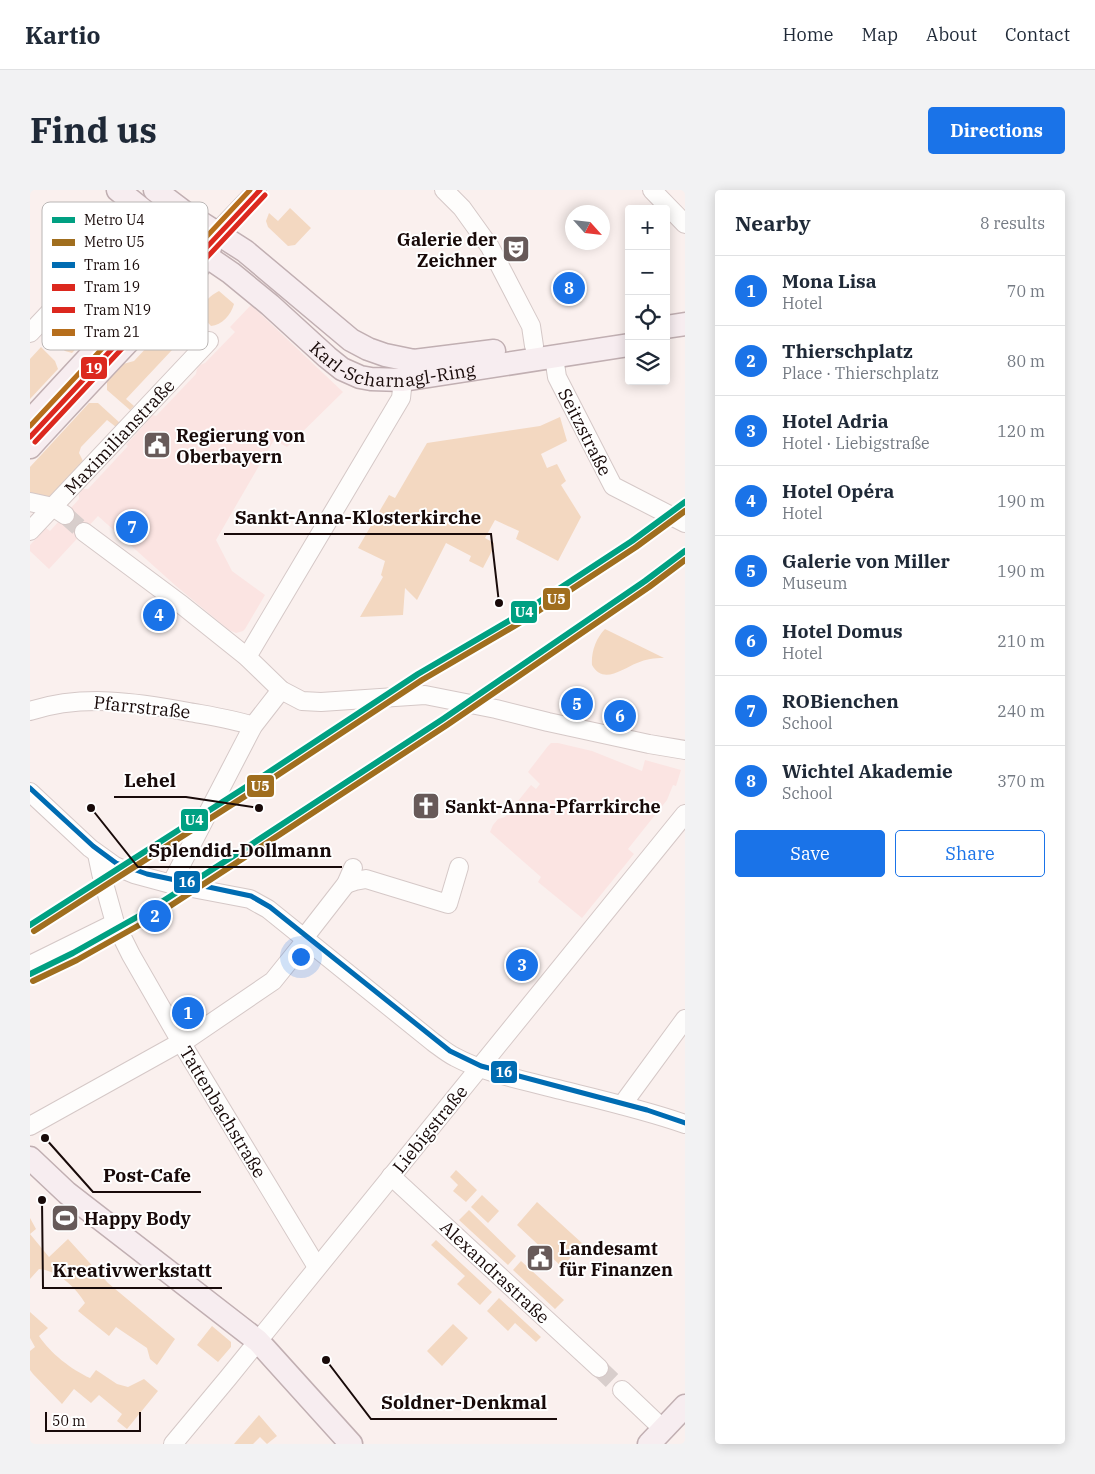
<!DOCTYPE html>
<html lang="en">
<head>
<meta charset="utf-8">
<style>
	:root { --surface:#fff; --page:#f2f2f3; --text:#1f2937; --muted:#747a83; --line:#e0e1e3; --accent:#1a73e8 }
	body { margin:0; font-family:"IBM Plex Serif",serif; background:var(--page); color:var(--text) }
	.controls { position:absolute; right:15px; top:15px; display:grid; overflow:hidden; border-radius:5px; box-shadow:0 2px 12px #0003 }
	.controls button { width:45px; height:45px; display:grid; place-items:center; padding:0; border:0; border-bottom:1px solid var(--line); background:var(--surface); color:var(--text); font:25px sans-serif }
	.compass { position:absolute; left:535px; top:15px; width:45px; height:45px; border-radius:50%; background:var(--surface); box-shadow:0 2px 12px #0003; rotate:117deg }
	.scale { position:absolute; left:15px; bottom:12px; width:96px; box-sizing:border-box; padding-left:5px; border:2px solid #180a09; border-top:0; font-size:14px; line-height:18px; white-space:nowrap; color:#180a09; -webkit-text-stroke:4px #fff; paint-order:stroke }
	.you { position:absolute; left:270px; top:766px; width:18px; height:18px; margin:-12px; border:4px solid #fff; border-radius:50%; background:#1a73e8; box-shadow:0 0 0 8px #1a73e833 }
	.badge { display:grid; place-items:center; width:32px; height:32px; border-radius:50%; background:var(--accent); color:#fff; font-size:16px; font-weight:700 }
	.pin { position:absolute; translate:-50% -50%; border:2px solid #fff; box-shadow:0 1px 5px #0006 }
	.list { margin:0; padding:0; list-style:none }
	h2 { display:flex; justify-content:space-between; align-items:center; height:65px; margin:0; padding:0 20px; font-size:21px }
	h2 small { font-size:16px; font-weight:400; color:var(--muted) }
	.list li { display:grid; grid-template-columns:32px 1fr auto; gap:15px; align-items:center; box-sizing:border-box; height:70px; padding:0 20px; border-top:1px solid var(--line) }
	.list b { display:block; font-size:19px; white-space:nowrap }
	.list p { margin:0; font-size:16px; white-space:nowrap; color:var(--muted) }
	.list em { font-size:16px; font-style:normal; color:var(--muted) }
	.actions { display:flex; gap:10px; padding:15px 20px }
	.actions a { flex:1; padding:11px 0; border:1px solid var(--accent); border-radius:5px; text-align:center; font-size:18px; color:var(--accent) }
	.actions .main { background:var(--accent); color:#fff }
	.icon { flex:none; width:28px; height:28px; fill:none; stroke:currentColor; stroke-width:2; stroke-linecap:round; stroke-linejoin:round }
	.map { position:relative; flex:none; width:655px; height:1254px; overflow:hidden; border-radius:5px }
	header { display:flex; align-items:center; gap:30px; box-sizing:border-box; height:70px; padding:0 25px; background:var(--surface); border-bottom:1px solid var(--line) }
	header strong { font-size:24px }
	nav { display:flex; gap:28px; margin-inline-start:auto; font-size:18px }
	.intro { display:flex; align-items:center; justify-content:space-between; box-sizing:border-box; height:120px; padding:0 30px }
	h1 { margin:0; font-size:35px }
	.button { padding:12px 22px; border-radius:5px; background:var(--accent); color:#fff; font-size:18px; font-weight:700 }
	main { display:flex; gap:30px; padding:0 30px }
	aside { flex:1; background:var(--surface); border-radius:5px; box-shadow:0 2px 12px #0003 }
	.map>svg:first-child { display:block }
</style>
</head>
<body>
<header>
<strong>Kartio</strong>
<nav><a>Home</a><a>Map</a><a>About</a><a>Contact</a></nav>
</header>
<div class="intro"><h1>Find us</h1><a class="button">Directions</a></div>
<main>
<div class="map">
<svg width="655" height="1254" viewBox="0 0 655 1254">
	<rect width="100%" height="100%" fill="#faf0ee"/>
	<path fill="#fbe4e2" d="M221,115L313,202L257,257L244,250L186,350L202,381L235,405L215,439L213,441L206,443L199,440L146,396L68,326L19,379L0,361V355L16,338L20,341L49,309V304L53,299H58L98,256L96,255L123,225L126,226L166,184L167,179L170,175L175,173L205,142L200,137Z
		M521,553H528L562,561L612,581L615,570L651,580L646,596L643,595L637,610L598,659L604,664L552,728L508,692L511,687L460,642L463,635L468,629L475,627L501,595L506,599L510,594L498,582L518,556Z"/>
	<path fill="#f3d8c1" d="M260,18L281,38L265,55L258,56L238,37L236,31L239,23L248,31Z
		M86,77L103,92L104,97L42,163L35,161L21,147Z
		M189,101L204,114C201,125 192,135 181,136L169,123C171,114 181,105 189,101Z
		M150,122H153L163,132L141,155L142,160L96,209L104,216L100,220L77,200V192L93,174L104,171Z
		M11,157L25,171L28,179L0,209V169Z
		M59,213H68L90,233L86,237L77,230L51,257L49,263L53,271L18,309L0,303V277Z
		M530,227L537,251L511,264L517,278L527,274L536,291L531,295L551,327L528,371L486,349L489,341L465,330L455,348L464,353L463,359L453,378L439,371L441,366L416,353L387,410L375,398L373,425L330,427L353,387L351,385L355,371L328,358L359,305L365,308L397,253L510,236Z
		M575,439L634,468C624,468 616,469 607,473C592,479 573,495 562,475C561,462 566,448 575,439Z
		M426,980L447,1000L436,1012L423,1001L428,995L420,987Z
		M452,1005L469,1021L458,1033L441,1017Z
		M507,1012L553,1054L532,1077L487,1035Z
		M439,1020L486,1066L478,1075L429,1030Z
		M0,1028L6,1039L0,1044L19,1067L38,1049L78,1093L145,1149L127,1175L120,1169L117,1158L86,1137L79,1146L48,1121L55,1113C45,1097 29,1081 9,1079L0,1089Z
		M406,1050L462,1102L450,1115L427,1094L435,1086L401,1055Z
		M491,1071L534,1110L525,1119L483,1080Z
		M469,1108L511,1147L506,1152L485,1133L478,1141L457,1121Z
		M0,1122L18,1138L9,1146C20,1163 42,1180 60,1188L66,1180L87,1194L98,1197L114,1189L128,1201L97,1239L87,1231L92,1224L69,1205L61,1213L44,1199L32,1214L3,1184L0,1180V1161L5,1157L0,1148Z
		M423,1134L438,1148L412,1176L397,1161Z
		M182,1136L201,1152V1157L188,1172L167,1155Z
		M229,1225L247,1246L237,1254L230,1247L223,1254H204Z"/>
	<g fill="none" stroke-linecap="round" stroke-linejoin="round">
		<path stroke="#d8cecc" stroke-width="18" stroke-dasharray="18 9" stroke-linecap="butt" d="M35,325L54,342
			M569,1178L592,1200"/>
		<g stroke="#d5c8c7" stroke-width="20">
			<g id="minor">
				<path d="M414,0L432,18L460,57L501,136L504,156"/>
				<path d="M622,0L655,34"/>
				<path d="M186,43L227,0"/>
				<path d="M0,143L71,68"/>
				<path d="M524,167L527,187L583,296L655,333"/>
				<path d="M0,312L23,317L35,325"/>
				<path id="s1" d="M0,341L179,151"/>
				<path d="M54,342L152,415L217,467L251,500L272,511L291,512L395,505L466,519L518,532L619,554L655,560"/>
				<path d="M217,467L371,208L373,190"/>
				<path d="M0,521C53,504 106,512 159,522C181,526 202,529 223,536"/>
				<path d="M0,602L60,658L85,676L104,684L141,694L220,709L238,719L403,852C410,857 417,863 425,867C455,883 489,889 523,898C567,909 612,919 655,934"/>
				<path d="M67,664L71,683L85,733L101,765L151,852L287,1077"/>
				<path d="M141,694L223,536L251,500"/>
				<path d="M316,694L325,691L336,689L418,714L429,677"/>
				<path d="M274,748L316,694L323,678"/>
				<path d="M0,775L85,733"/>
				<path d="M152,853L243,791L276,750"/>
				<path d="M592,915L655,829"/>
				<path d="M0,936L151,852"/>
				<path d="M361,986L569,1178"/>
				<path d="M592,1200L633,1239"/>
				<path d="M143,1254L198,1188L655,624"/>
			</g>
		</g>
		<g stroke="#c1afb2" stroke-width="25">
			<g id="major">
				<path id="s2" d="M88,0L138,40L201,83L240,115L297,167L312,179L330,187L341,189L373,190L599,155"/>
				<path d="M125,0L154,22L215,61L321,150L338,159L355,165L384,171L464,161"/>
				<path d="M636,137L655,134"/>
				<path d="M0,231L147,72L162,57L175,50"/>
				<path d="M0,257C32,222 64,188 96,154C126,124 165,92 182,53"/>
				<path d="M0,968L37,1003L228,1151L321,1254"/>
				<path d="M619,1254L655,1216"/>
			</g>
		</g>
		<use href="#minor" stroke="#fefdfc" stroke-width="18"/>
		<use href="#major" stroke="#f7edf0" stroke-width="22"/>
		<g stroke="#fff" stroke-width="9">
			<path id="tram-1" d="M0,598L63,656L86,673L117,684L221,706L240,717L420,861L451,876L617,920L655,933"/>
		</g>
		<g stroke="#fff" stroke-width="9">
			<path id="tram-2" d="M0,247L230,0"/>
		</g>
		<g stroke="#fff" stroke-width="9">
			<path id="tram-3" d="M5,252L235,5"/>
		</g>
		<g stroke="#fff" stroke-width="9">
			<path id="tram-4" d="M0,236L220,0"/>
		</g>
		<use href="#tram-1" stroke="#006cb2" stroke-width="5"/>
		<use href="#tram-2" stroke="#dc281e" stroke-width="5"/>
		<use href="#tram-3" stroke="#dc281e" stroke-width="5"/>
		<use href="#tram-4" stroke="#b66e1c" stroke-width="5"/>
		<g stroke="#fff" stroke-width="10">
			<path id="metro-1" d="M0,735L230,588L388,484L489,425L602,351L655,312
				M0,784L43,763L116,722L222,654L413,529L615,391L655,361"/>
		</g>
		<g stroke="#fff" stroke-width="10">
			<path id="metro-2" d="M4,741L234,594L392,490L493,431L606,357L655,321
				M3,791L47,770L120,729L226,660L417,535L619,397L655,370"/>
		</g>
		<use href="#metro-1" stroke="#00a082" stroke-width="6"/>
		<use href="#metro-2" stroke="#a06e1e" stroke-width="6"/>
	</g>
	<defs>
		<g id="theatre-square" transform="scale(1.4375)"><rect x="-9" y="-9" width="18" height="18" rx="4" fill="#675a59" stroke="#fff"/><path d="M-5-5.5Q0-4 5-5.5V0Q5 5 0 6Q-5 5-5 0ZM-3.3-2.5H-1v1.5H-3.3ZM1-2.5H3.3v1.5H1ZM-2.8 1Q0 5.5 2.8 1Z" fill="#fff"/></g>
		<g id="civic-square" transform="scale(1.4375)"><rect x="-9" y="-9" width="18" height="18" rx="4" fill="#675a59" stroke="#fff"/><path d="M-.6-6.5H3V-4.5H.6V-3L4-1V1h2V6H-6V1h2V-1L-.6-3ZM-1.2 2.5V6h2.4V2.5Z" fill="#fff"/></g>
		<g id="church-square" transform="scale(1.4375)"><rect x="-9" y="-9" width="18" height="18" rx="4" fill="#675a59" stroke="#fff"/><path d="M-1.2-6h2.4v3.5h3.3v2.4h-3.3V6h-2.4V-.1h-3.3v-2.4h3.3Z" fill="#fff"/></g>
		<g id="stadium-square" transform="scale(1.4375)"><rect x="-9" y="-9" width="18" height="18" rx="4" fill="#675a59" stroke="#fff"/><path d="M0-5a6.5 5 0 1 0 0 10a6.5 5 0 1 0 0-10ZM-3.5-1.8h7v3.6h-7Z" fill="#fff"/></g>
	</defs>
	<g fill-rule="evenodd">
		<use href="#theatre-square" x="486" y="59"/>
		<use href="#civic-square" x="127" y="255"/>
		<use href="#church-square" x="396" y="616"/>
		<use href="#stadium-square" x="35" y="1028"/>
		<use href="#civic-square" x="510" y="1068"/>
	</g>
	<g text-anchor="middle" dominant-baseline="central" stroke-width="4" stroke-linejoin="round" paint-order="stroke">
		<g font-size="18" font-weight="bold" fill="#180a09" stroke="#fff" text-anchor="start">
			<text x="467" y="49" text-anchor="end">Galerie der<tspan x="467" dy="21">Zeichner</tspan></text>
			<text x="146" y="245">Regierung von<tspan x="146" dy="21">Oberbayern</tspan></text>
			<text x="415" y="616">Sankt-Anna-Pfarrkirche</text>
			<text x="54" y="1028">Happy Body</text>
			<text x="529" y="1058">Landesamt<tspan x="529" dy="21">für Finanzen</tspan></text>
		</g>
		<g font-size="18" fill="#180a09" stroke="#fff">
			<text stroke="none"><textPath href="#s2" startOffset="336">Karl-Scharnagl-Ring</textPath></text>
			<text transform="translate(555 242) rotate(63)">Seitzstraße</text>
			<text stroke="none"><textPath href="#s1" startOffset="130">Maximilianstraße</textPath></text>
			<text transform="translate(112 517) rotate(6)">Pfarrstraße</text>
			<text transform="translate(193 922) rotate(59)">Tattenbachstraße</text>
			<text transform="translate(400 939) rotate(-51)">Liebigstraße</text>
			<text transform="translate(465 1082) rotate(43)">Alexandrastraße</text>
		</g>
	</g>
	<rect x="12" y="12" width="166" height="148" rx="8" fill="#fff" stroke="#bab6b5" stroke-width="1"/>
	<rect x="22" y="27" width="23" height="6" fill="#00a082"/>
	<rect x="22" y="49" width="23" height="7" fill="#a06e1e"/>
	<rect x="22" y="72" width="23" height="6" fill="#006cb2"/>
	<rect x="22" y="94" width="23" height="7" fill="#dc281e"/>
	<rect x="22" y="117" width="23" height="6" fill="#dc281e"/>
	<rect x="22" y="139" width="23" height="7" fill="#b66e1c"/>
	<g font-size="14" fill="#180a09">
		<text x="54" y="35">Metro U4</text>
		<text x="54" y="57">Metro U5</text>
		<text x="54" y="80">Tram 16</text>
		<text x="54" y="102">Tram 19</text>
		<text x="54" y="125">Tram N19</text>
		<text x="54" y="147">Tram 21</text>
	</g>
	<path fill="none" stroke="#180a09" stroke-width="2" d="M469 413L461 344H194M229 618L156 607H84M61 618L108 677H312M15 948L63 1002H171M12 1010L13 1098H192M296 1170L341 1229H527"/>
	<g fill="#180a09" stroke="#fff" stroke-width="2">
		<circle cx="469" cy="413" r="5"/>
		<circle cx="229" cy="618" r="5"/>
		<circle cx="61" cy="618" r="5"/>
		<circle cx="15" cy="948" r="5"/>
		<circle cx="12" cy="1010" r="5"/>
		<circle cx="296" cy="1170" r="5"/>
	</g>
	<g font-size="19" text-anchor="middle" font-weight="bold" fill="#180a09" stroke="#fff" stroke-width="4" stroke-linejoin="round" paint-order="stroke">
		<text x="328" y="334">Sankt-Anna-Klosterkirche</text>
		<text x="120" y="597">Lehel</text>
		<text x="210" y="667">Splendid-Dollmann</text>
		<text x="117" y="992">Post-Cafe</text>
		<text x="102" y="1087">Kreativwerkstatt</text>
		<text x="434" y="1219">Soldner-Denkmal</text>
	</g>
	<g stroke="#fff" stroke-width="2">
		<rect x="50" y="166" width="28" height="24" rx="5" fill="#dc281e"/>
		<rect x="512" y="397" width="29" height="24" rx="5" fill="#a06e1e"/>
		<rect x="480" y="410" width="28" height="24" rx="5" fill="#00a082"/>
		<rect x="216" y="584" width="29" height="24" rx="5" fill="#a06e1e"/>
		<rect x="150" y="618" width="29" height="24" rx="5" fill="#00a082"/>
		<rect x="143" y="680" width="28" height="24" rx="5" fill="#006cb2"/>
		<rect x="460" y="870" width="28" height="24" rx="5" fill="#006cb2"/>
	</g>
	<g font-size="14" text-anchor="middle" font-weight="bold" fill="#fff">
		<text x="64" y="183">19</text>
		<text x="526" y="414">U5</text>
		<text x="494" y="427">U4</text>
		<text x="230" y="601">U5</text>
		<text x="164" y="635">U4</text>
		<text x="157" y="697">16</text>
		<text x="474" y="887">16</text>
	</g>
</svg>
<div class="controls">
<button>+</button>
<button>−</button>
<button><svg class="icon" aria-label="locate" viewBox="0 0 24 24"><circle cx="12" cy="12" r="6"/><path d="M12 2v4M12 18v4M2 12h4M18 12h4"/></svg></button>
<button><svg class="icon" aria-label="layers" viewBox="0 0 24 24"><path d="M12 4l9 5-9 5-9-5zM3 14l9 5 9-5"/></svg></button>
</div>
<svg class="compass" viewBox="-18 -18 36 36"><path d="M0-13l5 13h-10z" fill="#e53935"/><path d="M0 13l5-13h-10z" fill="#747a83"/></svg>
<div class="scale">50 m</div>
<div class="you"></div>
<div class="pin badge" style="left:158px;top:823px">1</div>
<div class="pin badge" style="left:125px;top:726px">2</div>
<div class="pin badge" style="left:492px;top:775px">3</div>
<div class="pin badge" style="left:129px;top:425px">4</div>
<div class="pin badge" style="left:547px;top:514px">5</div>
<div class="pin badge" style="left:590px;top:526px">6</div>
<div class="pin badge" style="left:102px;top:337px">7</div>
<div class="pin badge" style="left:539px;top:98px">8</div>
</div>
<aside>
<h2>Nearby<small>8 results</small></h2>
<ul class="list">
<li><span class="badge">1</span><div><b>Mona Lisa</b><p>Hotel</p></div><em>70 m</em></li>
<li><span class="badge">2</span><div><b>Thierschplatz</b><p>Place · Thierschplatz</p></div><em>80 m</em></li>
<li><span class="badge">3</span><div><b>Hotel Adria</b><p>Hotel · Liebigstraße</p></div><em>120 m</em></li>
<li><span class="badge">4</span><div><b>Hotel Opéra</b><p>Hotel</p></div><em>190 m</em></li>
<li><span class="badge">5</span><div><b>Galerie von Miller</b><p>Museum</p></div><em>190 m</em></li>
<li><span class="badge">6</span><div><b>Hotel Domus</b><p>Hotel</p></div><em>210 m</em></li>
<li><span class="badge">7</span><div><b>ROBienchen</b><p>School</p></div><em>240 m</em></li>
<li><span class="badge">8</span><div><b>Wichtel Akademie</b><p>School</p></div><em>370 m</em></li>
</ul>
<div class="actions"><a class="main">Save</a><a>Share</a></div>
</aside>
</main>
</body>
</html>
